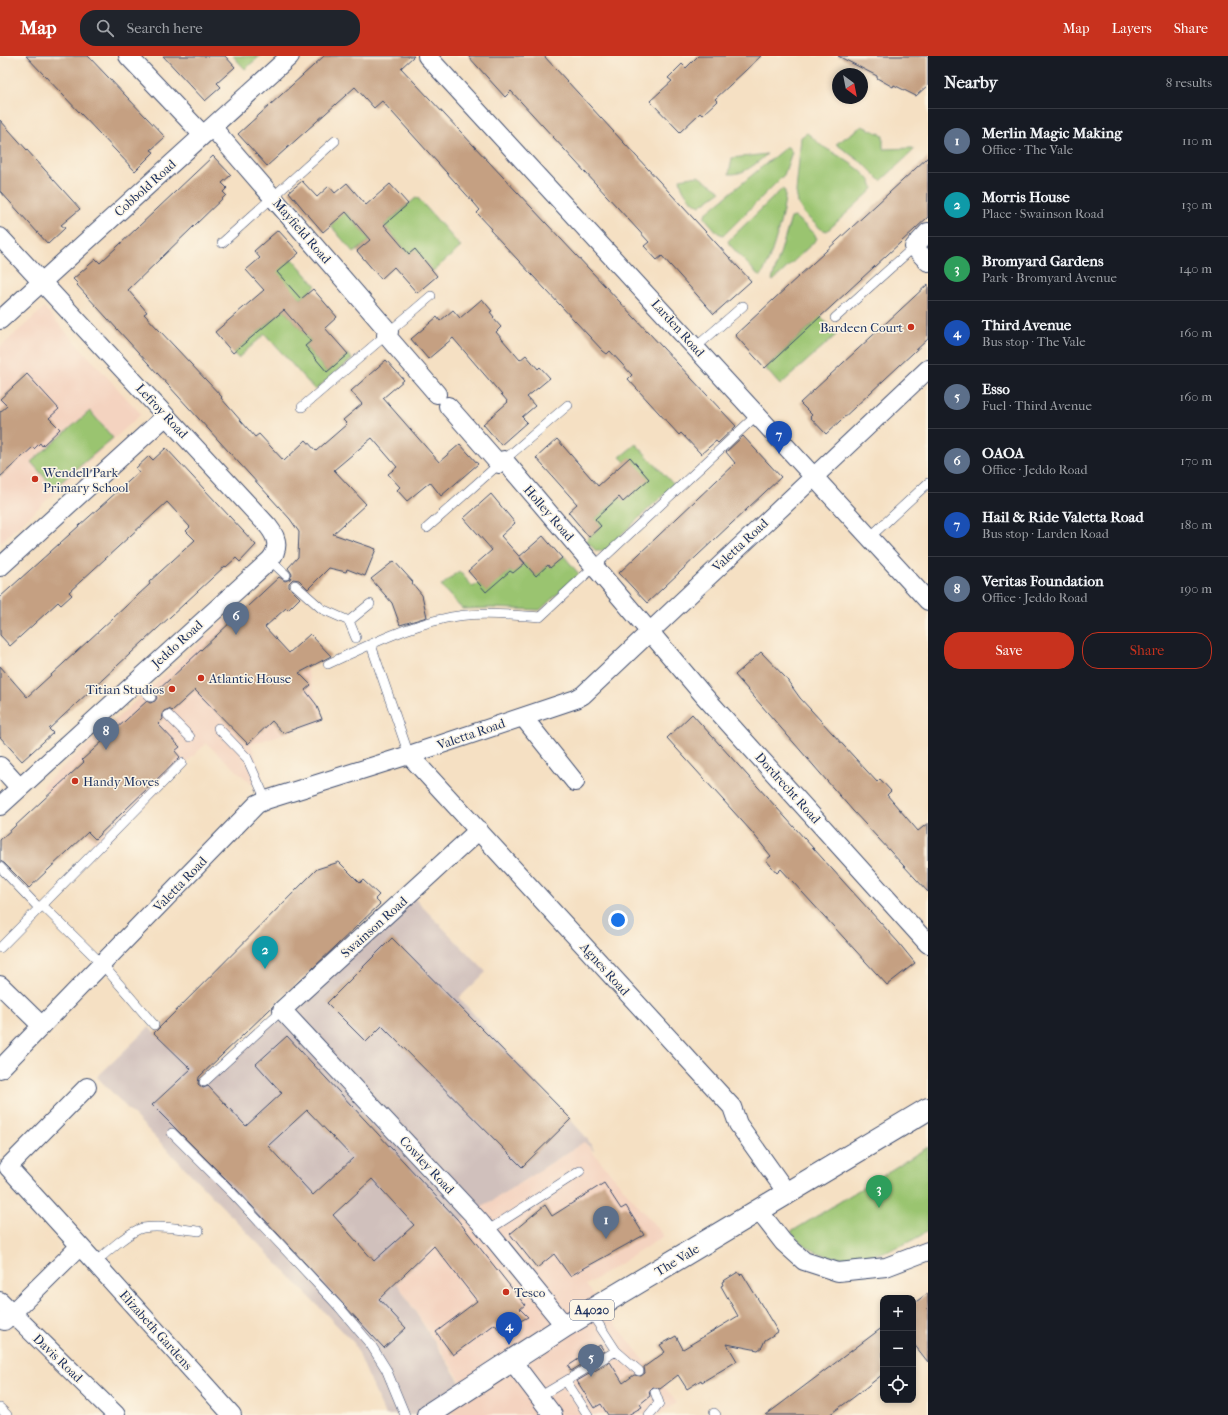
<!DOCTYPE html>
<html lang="en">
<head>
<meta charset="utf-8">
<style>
	:root { --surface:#171b24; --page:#20242c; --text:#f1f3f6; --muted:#9ea1a6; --line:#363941; --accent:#c8321e }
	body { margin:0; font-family:"IM FELL French Canon",serif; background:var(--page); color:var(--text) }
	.controls { position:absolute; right:12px; bottom:12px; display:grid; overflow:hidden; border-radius:8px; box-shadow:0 2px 6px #0003 }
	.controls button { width:36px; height:36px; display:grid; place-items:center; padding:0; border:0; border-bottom:1px solid var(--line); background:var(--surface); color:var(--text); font:20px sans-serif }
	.compass { position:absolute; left:832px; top:12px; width:36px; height:36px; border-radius:50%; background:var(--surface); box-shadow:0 2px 6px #0003; rotate:148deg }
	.you { position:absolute; left:618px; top:864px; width:14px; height:14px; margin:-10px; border:3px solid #fff; border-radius:50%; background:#1a73e8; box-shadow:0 0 0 6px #1a73e833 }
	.badge { display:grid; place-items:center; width:26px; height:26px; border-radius:50%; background:var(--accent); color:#fff; font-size:13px; font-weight:700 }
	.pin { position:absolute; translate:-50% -33px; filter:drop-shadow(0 1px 2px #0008) }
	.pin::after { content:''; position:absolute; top:21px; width:14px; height:12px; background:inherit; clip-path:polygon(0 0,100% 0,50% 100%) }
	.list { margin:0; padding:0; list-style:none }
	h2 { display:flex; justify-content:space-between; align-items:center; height:52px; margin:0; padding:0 16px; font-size:17px }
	h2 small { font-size:13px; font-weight:400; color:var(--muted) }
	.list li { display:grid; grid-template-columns:26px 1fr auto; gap:12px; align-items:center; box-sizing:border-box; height:64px; padding:0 16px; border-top:1px solid var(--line) }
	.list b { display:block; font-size:15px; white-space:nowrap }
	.list p { margin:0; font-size:13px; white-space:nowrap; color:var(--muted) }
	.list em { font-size:13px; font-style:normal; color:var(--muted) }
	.actions { display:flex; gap:8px; padding:12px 16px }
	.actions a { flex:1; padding:9px 0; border:1px solid var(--accent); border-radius:16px; text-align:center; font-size:14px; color:var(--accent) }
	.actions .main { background:var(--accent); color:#fff }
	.icon { flex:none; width:22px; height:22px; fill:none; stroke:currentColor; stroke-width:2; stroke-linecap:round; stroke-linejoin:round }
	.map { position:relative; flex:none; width:928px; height:1359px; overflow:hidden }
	header { display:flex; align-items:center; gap:24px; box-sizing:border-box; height:56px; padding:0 20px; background:var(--accent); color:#fff }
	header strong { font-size:19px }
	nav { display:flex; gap:22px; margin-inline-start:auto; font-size:14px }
	.search { width:280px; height:36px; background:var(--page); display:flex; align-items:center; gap:10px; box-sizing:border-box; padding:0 14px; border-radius:16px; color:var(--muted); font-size:15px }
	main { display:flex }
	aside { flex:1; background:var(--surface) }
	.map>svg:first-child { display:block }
</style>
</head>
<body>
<header>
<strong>Map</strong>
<div class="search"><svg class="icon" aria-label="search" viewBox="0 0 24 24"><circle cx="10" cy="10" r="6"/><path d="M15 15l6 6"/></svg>Search here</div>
<nav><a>Map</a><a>Layers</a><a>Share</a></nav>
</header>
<main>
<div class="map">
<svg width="928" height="1359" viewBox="0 0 928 1359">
	<rect width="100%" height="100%" fill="#fcf5e5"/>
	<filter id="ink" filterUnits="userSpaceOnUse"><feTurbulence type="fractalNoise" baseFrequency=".025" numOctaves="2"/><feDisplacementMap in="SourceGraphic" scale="8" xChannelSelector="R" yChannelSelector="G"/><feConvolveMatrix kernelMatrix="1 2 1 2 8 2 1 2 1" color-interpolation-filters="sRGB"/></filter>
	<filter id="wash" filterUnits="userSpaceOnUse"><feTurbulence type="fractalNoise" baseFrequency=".012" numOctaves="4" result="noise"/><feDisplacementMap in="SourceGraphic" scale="16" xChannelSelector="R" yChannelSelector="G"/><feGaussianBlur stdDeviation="0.9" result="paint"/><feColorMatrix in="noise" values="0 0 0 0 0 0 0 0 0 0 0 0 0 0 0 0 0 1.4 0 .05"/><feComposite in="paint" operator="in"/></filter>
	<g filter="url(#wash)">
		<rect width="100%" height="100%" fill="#f5e0c3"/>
		<path fill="#f4d3c0" d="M44,252L141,358L0,487V291Z
			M243,548L307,615L324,665L251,688L264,726L253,729L206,687L100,794L42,730Z
			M584,1086L664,1180L586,1229L677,1347L657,1359H440L468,1336L397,1227L460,1165Z"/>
		<path fill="#d0c0bc" d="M410,838L486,916L459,942L587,1082L595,1096L584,1086L460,1165L397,1227L465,1334L426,1359H385L354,1287L97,1021L149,971L204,1025Z"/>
		<path fill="#9ac470" stroke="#5a7a67" d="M233,0H260L245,13Z
			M862,70L883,79V93L913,92L914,94L881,125L865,109L836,88Z
			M807,77C813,81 817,86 822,90C835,98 871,116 873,132L871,135L827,175L821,173L804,158L798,147L796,136L801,81Z
			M786,91H788L792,96L784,119L726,177L723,179L718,177L705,162V158Z
			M767,98C756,108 744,119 729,118L732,102Z
			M698,120L721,135L700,150C690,145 681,134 680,123Z
			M782,133L785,135C787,149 769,212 760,221L729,188L728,185Z
			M417,141L461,191L433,215L415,194L409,198L384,169Z
			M343,153L370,184L354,197L331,170L334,166L332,163Z
			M795,161L814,177L817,183L773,225L772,224L790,165L791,162Z
			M293,203L316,230L301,243L272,215Z
			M284,254L311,285L305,290L327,316L348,298L352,303L315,334L265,278L238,302L233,297Z
			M815,255L837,278L780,329L765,312L812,269Z
			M90,355L113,382L54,432L31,406Z
			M636,388L674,429L604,495H596L586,484L601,470L595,463L619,441L623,445L625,406L620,401Z
			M564,500L579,518L540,554L491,552L462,553L441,530L459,515L473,531L478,527L486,535L510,515L513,517L525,507L536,520L548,509L550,511Z
			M928,1091V1175C894,1197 842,1215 804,1189C799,1185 795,1180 791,1176Z"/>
		<g id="blocks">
			<path fill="#c5a082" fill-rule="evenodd" d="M26,0H88L165,81L151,94L154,96L135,115Z
				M163,0H225L235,11L217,27L221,31L205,45Z
				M324,0H414L401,12L736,370L718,387L716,385L701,398L681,377L679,379L628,323L632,319L610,295L607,298L603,295L490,174L492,173L477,157L480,154L474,147L382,45L374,52L355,31L267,110L238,78Z
				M468,0H544L751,225L714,258L662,200L657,204L644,190L649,186L511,35L505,41Z
				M698,0H761L715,43L717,45L702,59L700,57L680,76L650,45L672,25L668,22L682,8L686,12Z
				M838,0H928V29L916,40L894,29L893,31L877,22V20Z
				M0,64L80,153L61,169L65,172L48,188L0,135Z
				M213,100L231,119L222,127L227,132L223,136L226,139L128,234L147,256L144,258L222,341L221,342L255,381L259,378L284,405L306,384L316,395L347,368L343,364L362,348L351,335L386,304L404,324L383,342L439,406L460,388L478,408L441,440L430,426L407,445L397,434L400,431L388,418L397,411L372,382L334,414L366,448L333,478L376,493L365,520L347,513L346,516L329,512L308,533L299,524L293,523L289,527V531L300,542L288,554L286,552L265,571L289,597L310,578L331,600L299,617L311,629L305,634L316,648L322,663L283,677L272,665L248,688L195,634L172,655L169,653L164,655L162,658L163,663L158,668L180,691L175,695L180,701L95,783L88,776L29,832L4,807L0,805V784L84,706L82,704L147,645L150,647L155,645L157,642L155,637L279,521L285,525L290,523L292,518L288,512L298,501L299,476L290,463L77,229L78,228L73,223L96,203L100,207Z
				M928,101V161L765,312L735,279Z
				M302,125L317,141L329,130L335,137L347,127L366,149L390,128L408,148L384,169L409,198L415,193L437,220L417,237L394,211L381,223L357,195L370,184L346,156L323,176L303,153L289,136Z
				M278,174L299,197L277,216L301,243L313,233L337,261L325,272L348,298L327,316L305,290L311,285L284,254L233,297L215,276L264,234L246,214L260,202L254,195Z
				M928,228V283L826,378L810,361L812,359L800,347Z
				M482,243L492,255L490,256L494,261L493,262L501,271L496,276L520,304L526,299L538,313L540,311L550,322L527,341L535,350L522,361L527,366L501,389L483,368L508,346L453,282L428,303L411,283L437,261L440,265L453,254L460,262Z
				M27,318L59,353L49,362L60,373L42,390L40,387L34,393L33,391L0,421V356L7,350L0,343Z
				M743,380L781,421L647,547L619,517L735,407L726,396Z
				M557,383L598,430L630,401L649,423L623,446L619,441L595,463L601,470L589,481L568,456L577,448L536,402Z
				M166,392L256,489L240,506L236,502L226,511L225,510L49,673L53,677L22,705L0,681V610L27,641L150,528L149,526L195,484L186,475L190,471L167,446L69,536L72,539L61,549L58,546L10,590L0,579V541L139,416L136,412L149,400L153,404Z
				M491,438L515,467L501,480L525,507L513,517L510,515L486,536L468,515L492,494L464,462Z
				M543,480L562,502L550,512L548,509L536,520L519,501Z
				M394,505L413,526L412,527L422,539L427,561L400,569L392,547L371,523Z
				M761,596L785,621L800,642L877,726L880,723L891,735L887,739L918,775L928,767V836L853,755L735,619Z
				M692,658L898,886L915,907L887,929L781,813L777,817L766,804L771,800L751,775L667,682Z
				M339,806L360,827L363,824L379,839L375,843L380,848L199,1021L198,1028L203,1032L208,1030L246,1070L282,1037L256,1008L287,980L457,1163L525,1249L520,1253L528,1261L500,1276L495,1268L453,1299L436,1276L477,1245L434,1190L379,1243L406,1272L384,1292L237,1134L152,1049L191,1013L154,977L317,813ZM307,1054L353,1102L313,1139L268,1090ZM372,1123L414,1169L374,1205L333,1159Z
				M392,882L571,1063L522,1111L382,970L366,986L327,947Z
				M604,1127L621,1153L626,1150L644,1179L570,1220L554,1198L537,1212L510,1178L545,1149L552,1160Z
				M738,1216L740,1219L742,1217L778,1276L765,1284L762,1291L758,1294L727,1288L737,1305L702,1326L701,1324L687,1333L678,1319L660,1333L653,1331L649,1335L650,1340L640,1348L642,1351L628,1359H608L601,1348L594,1352L577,1325L610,1306L623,1327L634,1319L641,1320L645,1317L644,1311L665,1296L660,1289L676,1280L683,1293L738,1260L721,1230L723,1229L722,1226Z
				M928,1237V1306L913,1287V1248Z
				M883,1271V1318L854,1341L829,1359H766Z
				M600,1289L604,1295L571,1315L568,1310Z"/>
		</g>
	</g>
	<g filter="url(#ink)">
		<use href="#blocks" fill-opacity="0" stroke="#3c4a6d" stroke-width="1"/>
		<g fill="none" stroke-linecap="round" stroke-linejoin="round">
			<g stroke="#3c4a6d" stroke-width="10">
				<path id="lane" d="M222,187L335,85
					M835,262L914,191
					M389,276L431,240
					M696,291L743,250
					M302,351L386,279
					M504,404L568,349
					M427,472L499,408
					M869,482L928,427
					M270,504L286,519
					M295,529L322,553L349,565L370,548
					M349,565L356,582
					M371,589L409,699
					M328,608C365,591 402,572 442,563C474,555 508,559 540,561L758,358
					M136,626L151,641
					M168,659L190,681
					M218,672L247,702L266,744
					M0,811L39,852
					M42,849L102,908L154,969
					M0,892L182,707
					M204,1026L282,954
					M172,1077L233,1138L339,1251L371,1289L386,1313L405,1359
					M487,1175L580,1115
					M95,1207C104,1198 131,1174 143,1172C161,1169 181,1173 199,1175
					M616,1295L639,1315
					M566,1325L588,1359
					M539,1341L616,1295L590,1255
					M0,1352L7,1359
					M714,1357L716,1359
					M649,1359L659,1347L655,1336"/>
			</g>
			<g stroke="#3c4a6d" stroke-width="20">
				<path id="street" d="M128,0L203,79
					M427,0L928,545
					M212,71L389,276L386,279L437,338
					M928,176L914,191L928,206
					M0,181L268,470C277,481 280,492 270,504L0,750
					M0,264L290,0
					M448,350L499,408L504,404L705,641L928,888
					M0,511L166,360
					M523,661L575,726
					M409,699L732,1051L738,1068L787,1137
					M0,710L20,732
					M479,774L282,954L480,1166L565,1270
					M0,929L42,970
					M0,1013L257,748L266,744L409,699L576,643L583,639L928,313
					M759,1155L783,1186L804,1205L838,1216L886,1211L928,1195
					M80,1190L232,1359
					M0,1245L116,1359
					M4,1265L80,1190L8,1111L87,1031
					M512,1305L553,1359"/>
			</g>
			<g stroke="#3c4a6d" stroke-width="24">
				<path id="primary" d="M428,1359L565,1270L928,1053"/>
			</g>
			<use href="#lane" stroke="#fff" stroke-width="9"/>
			<use href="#street" stroke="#fff" stroke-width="18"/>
			<use href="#primary" stroke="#fff" stroke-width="22"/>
		</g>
	</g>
	<g fill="#c8321e" stroke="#fcf5e5" stroke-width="1.5">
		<circle cx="911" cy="271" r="4"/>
		<circle cx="35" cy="423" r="4"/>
		<circle cx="201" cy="622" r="4"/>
		<circle cx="172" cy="633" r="4"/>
		<circle cx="75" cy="725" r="4"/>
		<circle cx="506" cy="1236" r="4"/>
	</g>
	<g text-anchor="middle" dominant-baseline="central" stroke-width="3" stroke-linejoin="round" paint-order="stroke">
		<rect fill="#fcf5e5" stroke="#5e6a86" stroke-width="1" x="570" y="1244" width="44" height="20" rx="3"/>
		<g font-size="12" font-weight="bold" fill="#1b2f5e">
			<text x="592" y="1254">A4020</text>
		</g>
		<g font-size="13" fill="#1b2f5e" stroke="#fcf5e5">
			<text transform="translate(145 132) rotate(-42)">Cobbold Road</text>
			<text transform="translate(302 175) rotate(49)">Mayfield Road</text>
			<text transform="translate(678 272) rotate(48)">Larden Road</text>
			<text transform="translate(162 355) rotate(47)">Lefroy Road</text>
			<text transform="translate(549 457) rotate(49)">Holley Road</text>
			<text transform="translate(740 489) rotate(-43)">Valetta Road</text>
			<text transform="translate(177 588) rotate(-42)">Jeddo Road</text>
			<text transform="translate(471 678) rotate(-19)">Valetta Road</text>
			<text transform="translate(788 732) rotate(48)">Dordrecht Road</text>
			<text transform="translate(180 828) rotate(-46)">Valetta Road</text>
			<text transform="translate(374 871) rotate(-42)">Swainson Road</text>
			<text transform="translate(605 913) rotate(48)">Agnes Road</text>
			<text transform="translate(427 1109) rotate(47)">Cowley Road</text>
			<text transform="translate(677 1204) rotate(-31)">The Vale</text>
			<text transform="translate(156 1274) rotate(48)">Elizabeth Gardens</text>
			<text transform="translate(58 1302) rotate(44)">Davis Road</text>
		</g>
		<g font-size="13" fill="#1b2f5e" stroke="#fcf5e5" text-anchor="start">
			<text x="903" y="271" text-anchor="end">Bardeen Court</text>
			<text x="43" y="416">Wendell Park<tspan x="43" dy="15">Primary School</tspan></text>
			<text x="209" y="622">Atlantic House</text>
			<text x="164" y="633" text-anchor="end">Titian Studios</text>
			<text x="83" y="725">Handy Moves</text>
			<text x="514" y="1236">Tesco</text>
		</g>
	</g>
</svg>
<div class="controls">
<button>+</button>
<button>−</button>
<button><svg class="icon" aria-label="locate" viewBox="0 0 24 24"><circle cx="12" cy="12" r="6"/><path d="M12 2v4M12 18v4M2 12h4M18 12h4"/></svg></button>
</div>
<svg class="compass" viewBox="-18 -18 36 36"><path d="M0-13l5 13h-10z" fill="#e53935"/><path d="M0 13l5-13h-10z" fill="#9ea1a6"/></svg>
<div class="you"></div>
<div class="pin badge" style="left:606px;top:1183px;background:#5c6f8a">1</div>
<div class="pin badge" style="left:265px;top:913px;background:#0f9aa8">2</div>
<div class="pin badge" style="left:879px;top:1152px;background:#2e9e5b">3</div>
<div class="pin badge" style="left:509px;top:1289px;background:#1a4fb4">4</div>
<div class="pin badge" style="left:591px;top:1321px;background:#5c6f8a">5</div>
<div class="pin badge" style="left:236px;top:579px;background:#5c6f8a">6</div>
<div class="pin badge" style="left:779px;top:398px;background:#1a4fb4">7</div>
<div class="pin badge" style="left:106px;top:694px;background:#5c6f8a">8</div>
</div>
<aside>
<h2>Nearby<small>8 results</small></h2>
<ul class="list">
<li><span class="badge" style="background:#5c6f8a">1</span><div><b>Merlin Magic Making</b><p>Office · The Vale</p></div><em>110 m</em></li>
<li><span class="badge" style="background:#0f9aa8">2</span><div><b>Morris House</b><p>Place · Swainson Road</p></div><em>130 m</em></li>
<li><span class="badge" style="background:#2e9e5b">3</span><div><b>Bromyard Gardens</b><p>Park · Bromyard Avenue</p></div><em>140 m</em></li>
<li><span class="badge" style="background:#1a4fb4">4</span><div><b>Third Avenue</b><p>Bus stop · The Vale</p></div><em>160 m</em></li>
<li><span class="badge" style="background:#5c6f8a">5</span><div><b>Esso</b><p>Fuel · Third Avenue</p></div><em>160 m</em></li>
<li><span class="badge" style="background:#5c6f8a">6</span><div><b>OAOA</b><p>Office · Jeddo Road</p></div><em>170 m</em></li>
<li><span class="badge" style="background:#1a4fb4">7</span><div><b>Hail &amp; Ride Valetta Road</b><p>Bus stop · Larden Road</p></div><em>180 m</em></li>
<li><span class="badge" style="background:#5c6f8a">8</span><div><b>Veritas Foundation</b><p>Office · Jeddo Road</p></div><em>190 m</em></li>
</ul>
<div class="actions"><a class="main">Save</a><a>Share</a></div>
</aside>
</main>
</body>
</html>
